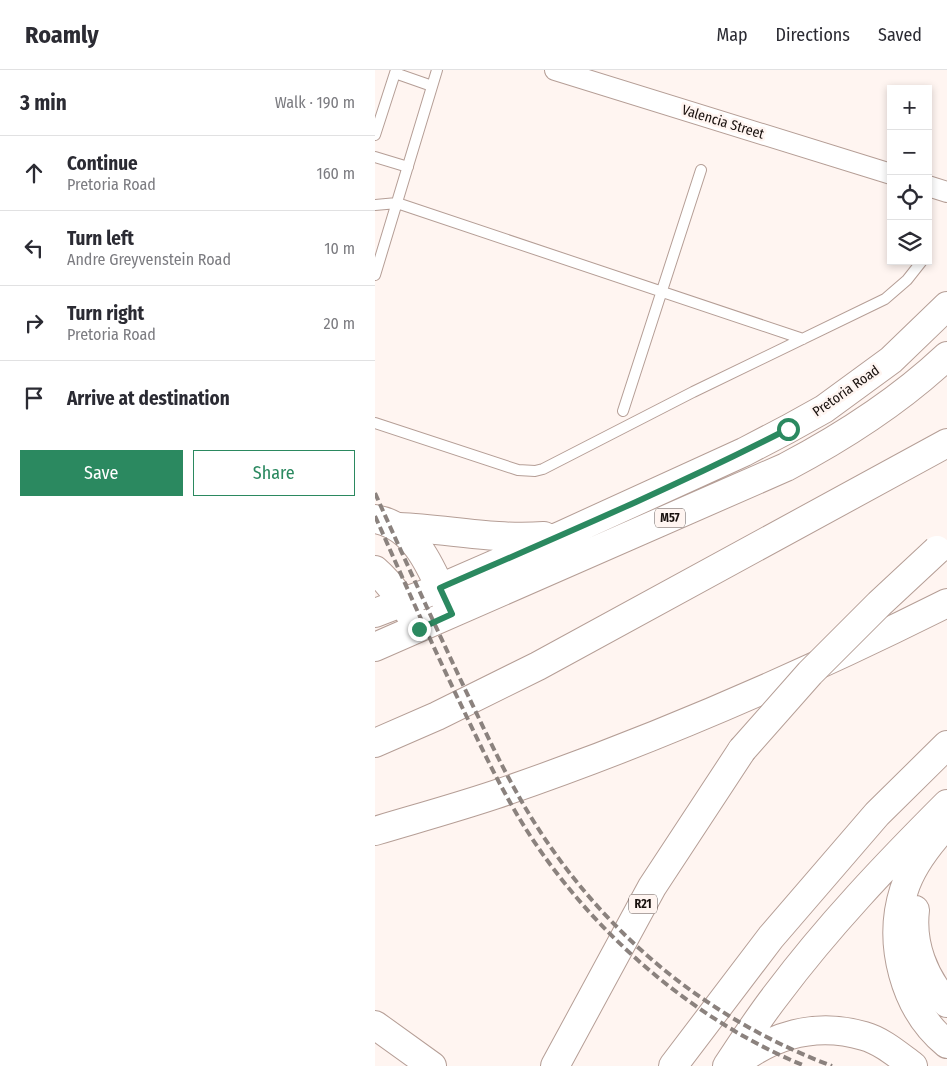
<!DOCTYPE html>
<html lang="en">
<head>
<meta charset="utf-8">
<style>
	:root { --surface:#fff; --page:#f7f7f7; --text:#2b2b33; --muted:#7c7c81; --line:#e1e1e2; --accent:#2b8960 }
	body { margin:0; font-family:"Fira Sans Condensed",sans-serif; background:var(--page); color:var(--text) }
	.controls { position:absolute; right:15px; top:15px; display:grid; overflow:hidden; border-radius:0px; box-shadow:0 2px 8px #0003 }
	.controls button { width:45px; height:45px; display:grid; place-items:center; padding:0; border:0; border-bottom:1px solid var(--line); background:var(--surface); color:var(--text); font:25px sans-serif }
	.stop { position:absolute; width:15px; height:15px; margin:-11px; border:4px solid #2b8960; border-radius:50%; background:#fff }
	.stop.end { background:#2b8960; border-color:#fff; box-shadow:0 1px 5px #0008 }
	.list { margin:0; padding:0; list-style:none }
	h2 { display:flex; justify-content:space-between; align-items:center; height:65px; margin:0; padding:0 20px; font-size:21px }
	h2 small { font-size:16px; font-weight:400; color:var(--muted) }
	.list li { display:grid; grid-template-columns:32px 1fr auto; gap:15px; align-items:center; box-sizing:border-box; height:75px; padding:0 20px; border-top:1px solid var(--line) }
	.list b { display:block; font-size:19px; white-space:nowrap }
	.list p { margin:0; font-size:16px; white-space:nowrap; color:var(--muted) }
	.list em { font-size:16px; font-style:normal; color:var(--muted) }
	.actions { display:flex; gap:10px; padding:15px 20px }
	.actions a { flex:1; padding:11px 0; border:1px solid var(--accent); border-radius:0px; text-align:center; font-size:18px; color:var(--accent) }
	.actions .main { background:var(--accent); color:#fff }
	.icon { flex:none; width:28px; height:28px; fill:none; stroke:currentColor; stroke-width:2; stroke-linecap:round; stroke-linejoin:round }
	.map { position:relative; flex:none; width:572px; height:996px; overflow:hidden }
	header { display:flex; align-items:center; gap:30px; box-sizing:border-box; height:70px; padding:0 25px; background:var(--surface); border-bottom:1px solid var(--line) }
	header strong { font-size:24px }
	nav { display:flex; gap:28px; margin-inline-start:auto; font-size:18px }
	main { display:flex }
	aside { flex:1; background:var(--surface) }
	.map>svg:first-child { display:block }
</style>
</head>
<body>
<header>
<strong>Roamly</strong>
<nav><a>Map</a><a>Directions</a><a>Saved</a></nav>
</header>
<main>
<aside>
<h2>3 min<small>Walk · 190 m</small></h2>
<ul class="list">
<li><svg class="icon" aria-label="ahead" viewBox="0 0 24 24"><path d="M12 20V5M6 11l6-6 6 6"/></svg><div><b>Continue</b><p>Pretoria Road</p></div><em>160 m</em></li>
<li><svg class="icon" aria-label="left" viewBox="0 0 24 24"><path d="M17 20v-9H6M10 6l-5 5 5 5"/></svg><div><b>Turn left</b><p>Andre Greyvenstein Road</p></div><em>10 m</em></li>
<li><svg class="icon" aria-label="right" viewBox="0 0 24 24"><path d="M7 20v-9h11M14 6l5 5-5 5"/></svg><div><b>Turn right</b><p>Pretoria Road</p></div><em>20 m</em></li>
<li><svg class="icon" aria-label="arrive" viewBox="0 0 24 24"><path d="M6 21V4h12l-3 4 3 4H6"/></svg><div><b>Arrive at destination</b></div></li>
</ul>
<div class="actions"><a class="main">Save</a><a>Share</a></div>
</aside>
<div class="map">
<svg width="572" height="996" viewBox="0 0 572 996">
	<rect width="100%" height="100%" fill="#fff5f1"/>
	<g fill="none" stroke-linecap="round" stroke-linejoin="round">
		<g stroke="#b59e96" stroke-width="12">
			<path id="service" d="M20,3L57,16
				M0,65L21,0
				M0,87L33,97
				M0,135L22,133L428,269
				M0,205L62,0
				M248,341L326,100
				M0,353L143,400L160,401L168,399L318,322L510,229L532,210L547,191"/>
		</g>
		<g stroke="#b59e96" stroke-width="22">
			<path id="minor" d="M180,0L516,104
				M553,116L572,122"/>
		</g>
		<g stroke="#b59e96" stroke-width="30">
			<path id="secondary" d="M0,449C43,456 59,505 75,540
				M0,500C17,515 28,532 39,551"/>
		</g>
		<g stroke="#b59e96" stroke-width="30">
			<path id="primary" d="M24,457C72,459 120,470 169,466
				M0,543L65,518L187,465L369,382L413,359L449,339L516,290L572,236
				M0,577L411,397C470,366 523,332 572,286"/>
		</g>
		<g stroke="#b59e96" stroke-width="30">
			<path id="motorway" d="M0,673L62,646L163,596L572,373
				M0,761C40,749 80,738 119,725C275,672 426,606 572,533
				M565,762C550,779 536,798 529,820C512,873 529,939 572,974
				M540,840C536,874 549,908 572,933
				M0,955L57,996
				M180,996L277,817L367,680
				M298,996L396,867L502,744L572,675
				M352,996C368,972 384,947 402,924C453,856 512,794 572,734
				M358,996C396,965 441,952 489,966C507,971 523,985 538,996"/>
		</g>
		<use href="#service" stroke="#fff" stroke-width="10"/>
		<use href="#minor" stroke="#fff" stroke-width="20"/>
		<use href="#secondary" stroke="#fff" stroke-width="28"/>
		<use href="#primary" stroke="#fff" stroke-width="28"/>
		<use href="#motorway" stroke="#fff" stroke-width="28"/>
		<path stroke="#8b827e" stroke-width="4" stroke-dasharray="8 4" stroke-linecap="butt" d="M0,423C29,488 59,553 89,617C111,663 132,709 159,752C230,865 332,949 457,996
			M0,446C29,511 57,575 88,639C107,679 126,719 149,756C214,860 317,950 430,996"/>
		<g stroke="#b59e96" stroke-width="30" stroke-linecap="butt">
			<path id="motorway-bridge" d="M367,680L435,603L504,534L562,480"/>
		</g>
		<use href="#motorway-bridge" stroke="#fff" stroke-width="28"/>
	</g>
	<g fill="none" stroke-linecap="round" stroke-linejoin="round">
		<path stroke="#2b8960" stroke-width="6" d="M44,559L77,544L65,518C182,467 300,417 413,359"/>
	</g>
	<g text-anchor="middle" dominant-baseline="central" stroke-width="5" stroke-linejoin="round" paint-order="stroke">
		<g fill="#fff5f1" stroke="#5e5552" stroke-width="1">
			<rect x="280" y="438.5" width="30" height="19" rx="4"/>
			<rect x="254" y="824.5" width="28" height="19" rx="4"/>
		</g>
		<g font-size="12" font-weight="bold" fill="#19110e">
			<text x="295" y="448">M57</text>
			<text x="268" y="834">R21</text>
		</g>
		<g font-size="14" fill="#19110e" stroke="#fff5f1">
			<text transform="translate(348 52) rotate(17)">Valencia Street</text>
			<text transform="translate(471 321) rotate(-35)">Pretoria Road</text>
		</g>
	</g>
</svg>
<div class="controls">
<button>+</button>
<button>−</button>
<button><svg class="icon" aria-label="locate" viewBox="0 0 24 24"><circle cx="12" cy="12" r="6"/><path d="M12 2v4M12 18v4M2 12h4M18 12h4"/></svg></button>
<button><svg class="icon" aria-label="layers" viewBox="0 0 24 24"><path d="M12 4l9 5-9 5-9-5zM3 14l9 5 9-5"/></svg></button>
</div>
<div class="stop" style="left:413px;top:359px"></div>
<div class="stop end" style="left:44px;top:559px"></div>
</div>
</main>
</body>
</html>
